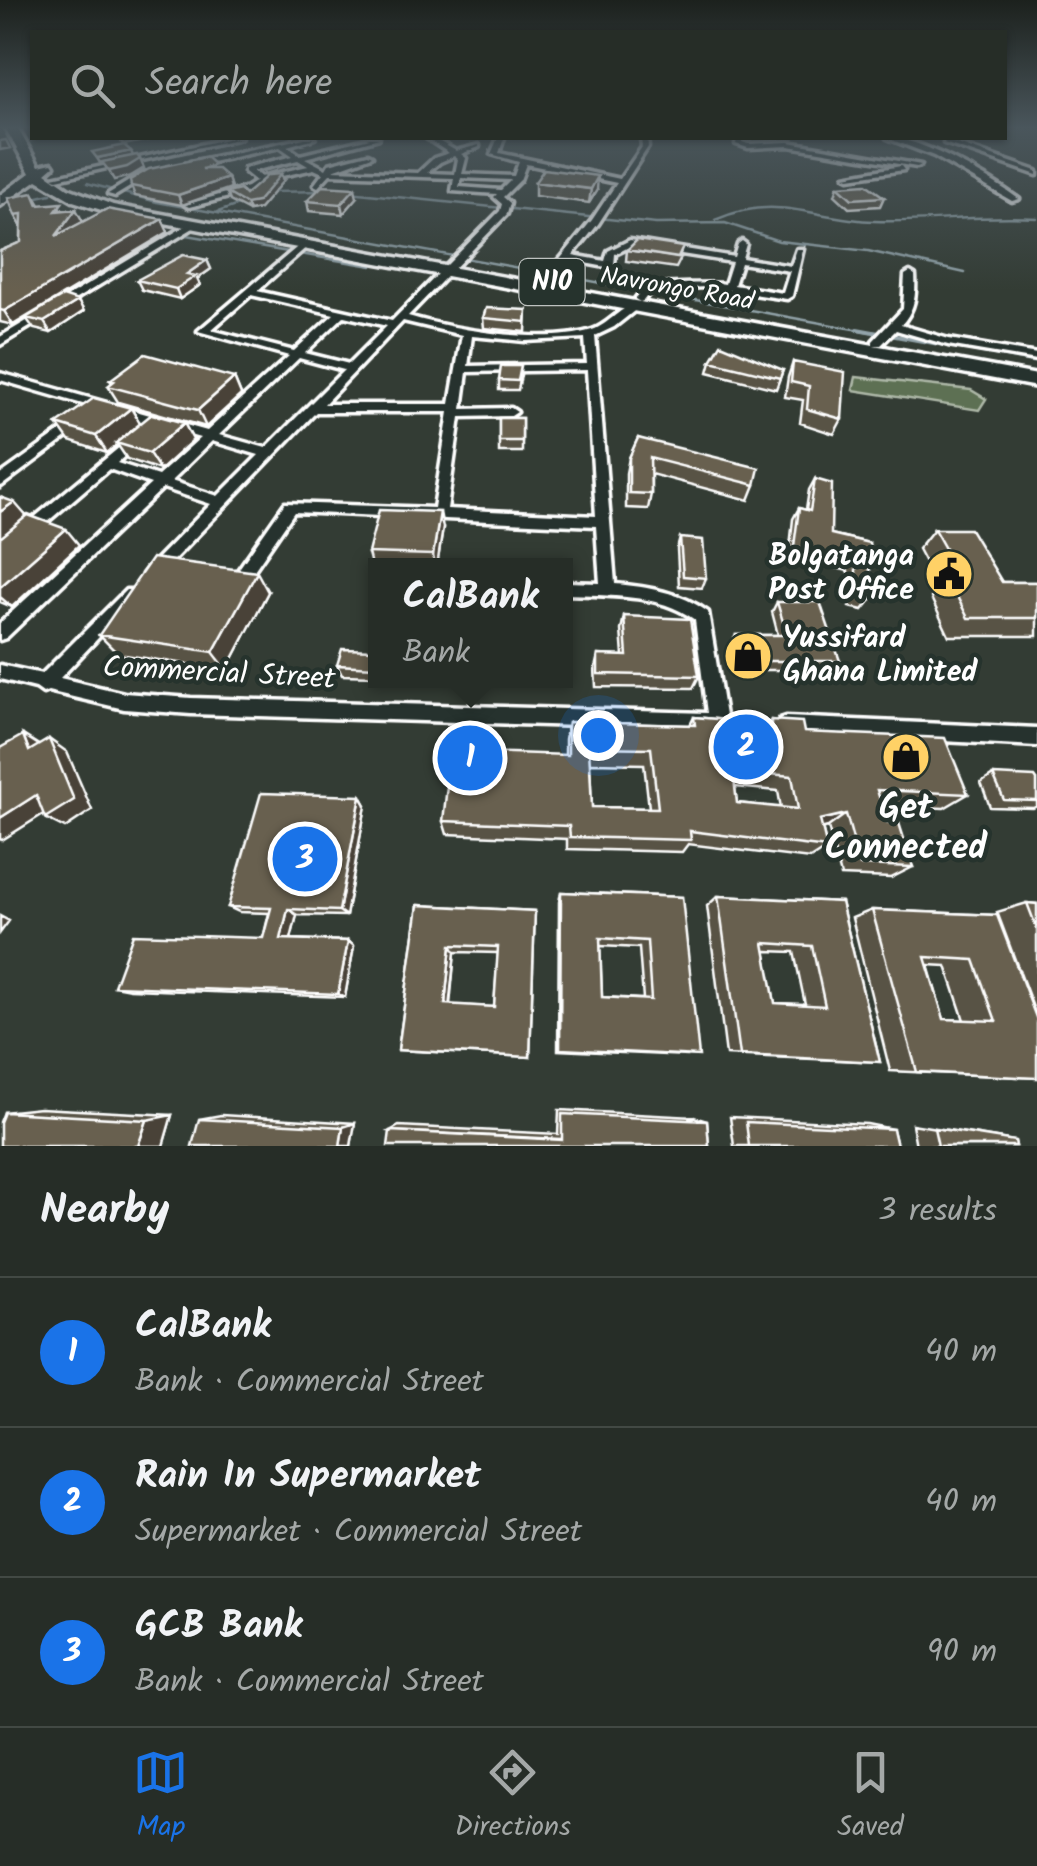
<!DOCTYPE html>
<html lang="en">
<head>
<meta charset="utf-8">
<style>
	:root { --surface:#262d27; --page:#323933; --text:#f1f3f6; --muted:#a4a8a7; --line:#424944; --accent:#1a73e8 }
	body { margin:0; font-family:Kalam,sans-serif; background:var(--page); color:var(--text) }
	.you { position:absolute; left:598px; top:735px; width:35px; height:35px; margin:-25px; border:8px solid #fff; border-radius:50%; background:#1a73e8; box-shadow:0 0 0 15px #1a73e833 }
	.badge { display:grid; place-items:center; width:65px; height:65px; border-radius:50%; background:var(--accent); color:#fff; font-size:32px; font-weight:700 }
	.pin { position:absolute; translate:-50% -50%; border:5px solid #fff; box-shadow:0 2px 10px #0006 }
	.popup { position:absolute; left:368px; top:558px; width:205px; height:130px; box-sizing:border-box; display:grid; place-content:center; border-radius:0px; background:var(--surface); filter:drop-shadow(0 2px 8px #0005); font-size:32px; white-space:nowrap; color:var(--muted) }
	.popup b { font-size:38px; color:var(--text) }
	.popup::after { content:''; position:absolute; left:50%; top:100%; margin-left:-20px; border:20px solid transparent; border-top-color:var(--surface) }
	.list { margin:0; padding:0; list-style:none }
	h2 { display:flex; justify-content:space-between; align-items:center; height:130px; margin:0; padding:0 40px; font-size:42px }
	h2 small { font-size:32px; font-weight:400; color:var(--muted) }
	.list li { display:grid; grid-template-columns:65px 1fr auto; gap:30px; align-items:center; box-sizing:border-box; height:150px; padding:0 40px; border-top:2px solid var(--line) }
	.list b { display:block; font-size:38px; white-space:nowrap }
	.list p { margin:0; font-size:32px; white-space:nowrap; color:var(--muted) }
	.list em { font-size:32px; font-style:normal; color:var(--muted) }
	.icon { flex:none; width:55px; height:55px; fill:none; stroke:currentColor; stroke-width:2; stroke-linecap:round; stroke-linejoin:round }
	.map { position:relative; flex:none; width:1037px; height:1146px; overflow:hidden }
	.search { position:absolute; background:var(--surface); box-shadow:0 2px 8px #0004; left:30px; right:30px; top:30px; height:110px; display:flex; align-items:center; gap:25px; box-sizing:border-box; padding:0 35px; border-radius:0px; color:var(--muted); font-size:38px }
	.sheet { height:580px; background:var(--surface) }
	nav { display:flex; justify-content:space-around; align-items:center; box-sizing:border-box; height:140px; border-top:2px solid var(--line); background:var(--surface); font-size:28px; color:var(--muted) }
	nav a { display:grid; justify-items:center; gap:5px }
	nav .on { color:var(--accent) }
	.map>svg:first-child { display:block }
</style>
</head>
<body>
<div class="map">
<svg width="1037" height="1146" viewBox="0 0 1037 1146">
	<rect width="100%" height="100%" fill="#333c34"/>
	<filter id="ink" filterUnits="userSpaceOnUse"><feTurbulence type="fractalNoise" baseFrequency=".01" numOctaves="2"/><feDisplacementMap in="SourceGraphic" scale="20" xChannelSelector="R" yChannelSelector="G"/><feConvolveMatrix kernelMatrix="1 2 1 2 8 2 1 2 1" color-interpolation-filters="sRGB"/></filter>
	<g filter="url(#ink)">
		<path fill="#5d7052" stroke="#aeb8a8" stroke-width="2.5" d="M856,377L971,390L986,399L979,410L853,390Z"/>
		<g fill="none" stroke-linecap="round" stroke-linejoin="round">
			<path stroke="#92a3a9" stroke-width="2.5" d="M87,183L157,202L871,332
				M270,192L324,191
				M349,192L656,224L725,223L779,241L868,251L965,273
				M29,199L51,194
				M218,212L241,204
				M715,220C777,193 813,219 874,221C929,223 982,214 1037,218
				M181,234L372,266"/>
			<path stroke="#92a3a9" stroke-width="4" d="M857,329L1037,362"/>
			<g stroke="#fff" stroke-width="7">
				<path id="street" d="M231,138H241L57,179L53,177Z
					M305,138H315L287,146L300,155L370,138H379L305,158L326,169L329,164L368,154L372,156L333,170L418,173L434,158L449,153L426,138H433L456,151L479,145V147L461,154L466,158L462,174L514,176L519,162L491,154L498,138H504L499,153L620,179L642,147L641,138H647L648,147L598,224L573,255L605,261L608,251L630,240L734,257L738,244L742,241L746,244L742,258L791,266L797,249H803L792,296L787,299L705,287L652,290L643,301L640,302L635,299L643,289L620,284L606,267L569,260L550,283H544V279L592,220L617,183L526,164L520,180L503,197L510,203L507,214L408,316C456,330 544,345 592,330C609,325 621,305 638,304V308L614,327L595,336L615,584C648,587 680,592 708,612L726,722L723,728L713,730L191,714L124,709L48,691L43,693L36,688L0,679V665L42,674L126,590H136L139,594L136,598L60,678L124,693L191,698L707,713L695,620C659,593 608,596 565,594V582L600,583L596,526L294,512L248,579L230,584L225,582L222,578L225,574L238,570L285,503L434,508L449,412H316L156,578H146L143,574L146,570L211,504L163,488L6,638L0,640V623L151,484L109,469L5,558L0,560V546L132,437H140L142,440L117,463L158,476L200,438L0,380V373L207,431L289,356L198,331L302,243L309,245L257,291L392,321L500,211L502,204L494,197L497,194L452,191L454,178L330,174L318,187L314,185L323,173L314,169L268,179L253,191L189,207L185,205L247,187L256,181L245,172V168L293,156L280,147L193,166L190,162ZM454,156L458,159L455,174L427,173L440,162ZM298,160L308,166L261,177L253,171ZM461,178L511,180L501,190L459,187ZM631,246L732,262L725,284C701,281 640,290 625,278C620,274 617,269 614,265L615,254ZM741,263L790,271L783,293L734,285ZM251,295L334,314L294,351L211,330ZM344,316L387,326L349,364L305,353ZM403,321L462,335L450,404H324ZM472,336L525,341L585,338L587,364L468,366ZM299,358L344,370L266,448L219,435ZM587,370L596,516L447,509L460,417L511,416L517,412L511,408L462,409L467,372ZM212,441L259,455L218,496L171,481Z
					M737,138H743L742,142L748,144L789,142L921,165L917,167L789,146L748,148L736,144Z
					M887,138C919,136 992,179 1019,199L1012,201L934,156Z
					M946,140L1037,171V175L944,143Z
					M901,166L904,170L849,178L845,176Z
					M144,172L151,174L115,196L108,194Z
					M192,222L195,223V227L0,345V337Z
					M910,272L915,275C916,295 915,310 901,325L949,339L1037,354V360L948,345L896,330L881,345H873V341L903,309L905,275Z
					M78,419L82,420V426L0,487V475Z
					M786,717L1037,728V746L786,733L780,731L777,725L780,719Z"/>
			</g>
			<g stroke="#fff" stroke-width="7">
				<path id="highway" d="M6,129H18L39,166L52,163L54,166L46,173L68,188L113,205L1037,375V387L111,213L73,201L37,180L0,206V195L30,173Z"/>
			</g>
			<use href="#street" fill="#26332d" fill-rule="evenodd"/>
			<use href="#highway" fill="#26332d" fill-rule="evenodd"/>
		</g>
		<path fill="#595345" stroke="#fff" stroke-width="2.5" fill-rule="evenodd" d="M216,169L228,178L231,188L182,205L135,196L131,186Z
			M283,181L259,209L249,211L230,201L227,193L245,195Z
			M535,182L597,190L589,203L535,196Z
			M838,186L884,197L880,206L849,208L835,195Z
			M33,193L40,205L66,210L83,222L162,219L168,232L13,325L0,322V251L21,242V226L15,215Z
			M357,198L343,214L309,211L307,201Z
			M627,250L681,258L676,268L626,261Z
			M207,260L211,269L197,279L200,285L180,299L142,290L137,280Z
			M527,310L526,332L484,328L483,318Z
			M84,311L51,333L34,329L26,318Z
			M711,361L783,370L776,389L708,372Z
			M793,362L842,419L834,434L800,423L803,400L785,397L788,377Z
			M521,375L518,390H499V380Z
			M234,378L241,395L206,427L118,402L108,386L112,383L110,380Z
			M131,408L140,423H184L193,440L160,470L127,459L117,444L107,453L69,441L57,424Z
			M499,418H522V452H499Z
			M638,438L755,485L749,500L651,474V494L648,509L626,508V473L629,458Z
			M815,479L831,534L869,543L871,600L863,610L849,607L848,571L789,556L793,519L799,508L806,510L809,490Z
			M0,497L27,516L79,545L12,607L0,602Z
			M443,528L437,566H375V569H372L368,553Z
			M934,529L1002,582H1037V636H949L931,598L939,589L918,549Z
			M680,538L706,578L702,588L679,586L677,549Z
			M268,592L227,670L118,654L99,635Z
			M777,602L840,661L833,670H737L731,645L736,635H778L772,612Z
			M624,616L699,676L693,688L596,687L595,668L598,655L623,656L621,630Z
			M375,650V676L342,675L337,665Z
			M694,717L768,724L771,720L968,794L944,808L881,805L887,822L913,867L891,878L841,876L828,827L822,828L827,848L810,859L688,844L682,852L567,849V839L447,834L443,821L565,755V739L568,722L690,725ZM590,763L644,764L649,808L592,807ZM735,787L778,791L781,808L737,803Z
			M993,775L1037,780V806L1033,808L990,807L981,783Z
			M361,796L366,805L346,916L297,915L291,939L348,941L354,946L345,997L130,989L114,986L263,938L269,913L239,912L228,907Z
			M561,892L682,897L687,1056L558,1050L559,902ZM600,946L639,948L643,999L602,997Z
			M718,896L841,902L880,1062L726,1055L707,906ZM765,951L794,952L805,1004L775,1003Z
			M1027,903L1037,904V1018L997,912Z
			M418,905L535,911L530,1057L398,1050ZM455,952L498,953L494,1007L450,1005Z
			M872,910L997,915L1037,1078L890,1071L852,918ZM928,965L946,966L964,1020L944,1019Z
			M40,1108L172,1115L163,1146H0L4,1112Z
			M559,1110L694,1117L707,1121L709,1146L390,1131L399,1126L558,1134Z
			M221,1115L355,1123L351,1146L199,1119Z
			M730,1117L867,1124L893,1129L897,1146H734Z
			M912,1124L1015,1141L1016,1146H916Z"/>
		<path fill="#484338" stroke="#fff" stroke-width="2.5" d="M119,138H148L149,140L123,145Z
			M6,140L10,148L0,150V141Z
			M131,151L133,156L100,163L97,158Z
			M140,159L144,168L131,176L114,180L109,171Z
			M281,174L283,181L259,209L249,211L246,204Z
			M598,176L597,190L589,203L591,189Z
			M228,178L231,188L182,205L178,195Z
			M355,188L357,198L343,214L341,204Z
			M76,209L83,222L56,236Z
			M162,219L168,232L13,325L4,311Z
			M207,260L211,269L197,279L200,285L180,299L176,289L187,274Z
			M78,301L84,311L51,333L44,322Z
			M234,378L241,395L206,427L198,410Z
			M131,408L141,425L107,453L96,436Z
			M184,423L193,440L160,470L149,453Z
			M14,502L28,518L0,541V512Z
			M440,512L443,528L437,566H435L433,555Z
			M66,529L79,545L12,607L0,597V587Z
			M257,572L268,592L227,670L213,652Z
			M23,735L42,747L29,751Z
			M49,739L67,752L92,810L65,828L45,818Z
			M36,795L56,806L2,840L0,839V818Z
			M361,796L366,805L346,916L339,911Z
			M846,814L828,827L804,833L820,820Z
			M288,909L297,915L290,943L281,939Z
			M0,916L9,921L0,933Z
			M348,941L354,946L345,997L338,994Z
			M451,945L455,952L449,1008L445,1004Z
			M172,1115L163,1146H138L147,1120Z
			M355,1123L351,1146H340L343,1127Z"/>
		<path fill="#676050" stroke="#fff" stroke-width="2.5" fill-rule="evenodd" d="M124,145L131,151L97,158L92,152Z
			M137,155L140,159L127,167L109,171L102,162Z
			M206,157L215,165L202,169H218L228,178L178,195L131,186L130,180L149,169Z
			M544,169L598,176L591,189L535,182Z
			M281,174L257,202L246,204L227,193L240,190L245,195L268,175Z
			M866,184L884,197L852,199L838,186Z
			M322,186L355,188L341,204L307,201Z
			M33,193L38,205L62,203L56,211L76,209L56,236L107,209L162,219L4,311L0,310V251L21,242L22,214L15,215L8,198Z
			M637,240L683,247L678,258L627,250Z
			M183,255L207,260L187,274L196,276L176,289L137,280Z
			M63,296L78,301L44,322L26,318Z
			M486,308L527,310L526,322L483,318Z
			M721,344L783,370L780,378L711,361Z
			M145,354L234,378L198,410L108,386L114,381L110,380Z
			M793,362L845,372L842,419L807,409L809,386L791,382Z
			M501,366H521L518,381L499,380Z
			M94,398L131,408L96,436L57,424Z
			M152,414L184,423L149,453L116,443Z
			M499,418H522V441H499Z
			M638,438L759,468L755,485L650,458L651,494L629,493V458Z
			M815,479L832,484L831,534L869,543L871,600L856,597V561L794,546L799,508L810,511Z
			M0,497L14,502L0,512Z
			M379,510L440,512L433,555L368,553Z
			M28,515L66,529L0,587V538Z
			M934,529H970L1002,582H1037V618H968L948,579H962Z
			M680,538L703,540L706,578L683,576Z
			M152,558L257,572L213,652L99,635Z
			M777,602H820L840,661H742L736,635H787Z
			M624,616L690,619L699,676L598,674V655L627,656Z
			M342,649L375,650V667L337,665Z
			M694,717L771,724V720L802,722L804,732L945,738L968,794L877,790L887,822L899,823L913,867L860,865L846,814L820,820L827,848L690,831L691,840L570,837L569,826L443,821L451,751L568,755V722L695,725ZM589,747L651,748L658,808L592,807ZM733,771L792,776L798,809L737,803Z
			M23,735L29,751L49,739L74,800L45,818L36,795L0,818V748Z
			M993,775L1035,777L1037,780V801L1004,800Z
			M261,793L361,796L339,911L288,909L281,939L348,941L338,994L114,986L133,934L263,938L271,908L228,907Z
			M561,892L682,897L699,1056L560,1049ZM600,938L647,941L651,1000L602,997Z
			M718,896L841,902L880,1062L740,1055ZM764,943L812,946L825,1006L775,1003Z
			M1027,903L1037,904V929Z
			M418,905L535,911L530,1057L398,1050ZM451,945L498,947L494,1007L445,1004Z
			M872,910L997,915L1037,1020V1078L917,1072ZM925,957L974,960L996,1021L944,1019Z
			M4,1112L147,1120L138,1146H0V1122Z
			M562,1114L707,1121L709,1146H388L390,1131L562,1140Z
			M199,1119L343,1127L340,1146H192Z
			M746,1122L893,1129L897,1146H749Z
			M934,1128L1015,1141L1016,1146H938Z"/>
	</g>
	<linearGradient id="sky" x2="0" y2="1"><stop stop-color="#1c211d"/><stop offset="0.44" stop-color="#4a565c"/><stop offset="1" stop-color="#4a565c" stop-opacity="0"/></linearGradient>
	<rect width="1037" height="290" fill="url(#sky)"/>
	<defs>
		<g id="civic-disc" transform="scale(2.5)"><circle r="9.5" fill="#ffd166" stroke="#26332d"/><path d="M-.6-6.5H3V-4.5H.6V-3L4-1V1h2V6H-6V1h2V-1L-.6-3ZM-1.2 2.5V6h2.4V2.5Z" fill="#111"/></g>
		<g id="shop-disc" transform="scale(2.5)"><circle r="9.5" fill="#ffd166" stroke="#26332d"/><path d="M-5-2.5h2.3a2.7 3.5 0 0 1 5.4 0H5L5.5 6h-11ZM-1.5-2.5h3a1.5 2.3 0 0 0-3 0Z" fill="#111"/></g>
	</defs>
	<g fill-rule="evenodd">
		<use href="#civic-disc" x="949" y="574"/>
		<use href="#shop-disc" x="748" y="656"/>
		<use href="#shop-disc" x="906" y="757"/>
	</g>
	<g text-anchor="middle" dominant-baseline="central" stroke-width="9" stroke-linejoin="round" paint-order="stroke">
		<g font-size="25" fill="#fff" stroke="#26332d">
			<text transform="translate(677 289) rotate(10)">Navrongo Road</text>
		</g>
		<rect fill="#26332d" stroke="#bec2c0" stroke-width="2.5" x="519.5" y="259" width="65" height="46" rx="8"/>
		<g font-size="28" font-weight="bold" fill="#fff">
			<text x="552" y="282">N10</text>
		</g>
		<g font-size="30" font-weight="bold" fill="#fff" stroke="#26332d" text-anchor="end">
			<text x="914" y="557">Bolgatanga<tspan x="914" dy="34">Post Office</tspan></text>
			<text x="783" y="639" text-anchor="start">Yussifard<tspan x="783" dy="34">Ghana Limited</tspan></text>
		</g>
		<g font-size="30" fill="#fff" stroke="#26332d">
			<text transform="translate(219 674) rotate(3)">Commercial Street</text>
		</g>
		<g font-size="35" font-weight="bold" fill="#fff" stroke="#26332d">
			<text x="906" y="809">Get<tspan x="906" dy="40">Connected</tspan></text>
		</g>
	</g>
</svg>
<div class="you"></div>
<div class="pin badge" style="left:470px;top:758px">1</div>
<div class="popup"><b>CalBank</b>Bank</div>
<div class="pin badge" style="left:746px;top:747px">2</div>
<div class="pin badge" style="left:305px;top:859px">3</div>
<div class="search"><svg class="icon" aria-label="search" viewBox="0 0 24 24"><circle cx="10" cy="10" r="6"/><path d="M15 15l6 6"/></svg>Search here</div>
</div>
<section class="sheet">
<h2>Nearby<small>3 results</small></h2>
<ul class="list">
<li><span class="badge">1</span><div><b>CalBank</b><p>Bank · Commercial Street</p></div><em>40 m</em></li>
<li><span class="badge">2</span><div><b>Rain In Supermarket</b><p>Supermarket · Commercial Street</p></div><em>40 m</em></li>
<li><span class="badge">3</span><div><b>GCB Bank</b><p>Bank · Commercial Street</p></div><em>90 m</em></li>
</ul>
</section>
<nav>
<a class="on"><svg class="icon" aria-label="map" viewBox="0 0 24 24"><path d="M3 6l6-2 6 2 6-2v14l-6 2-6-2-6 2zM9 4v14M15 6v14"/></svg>Map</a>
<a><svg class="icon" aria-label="directions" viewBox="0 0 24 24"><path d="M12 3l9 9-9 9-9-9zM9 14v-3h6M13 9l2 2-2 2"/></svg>Directions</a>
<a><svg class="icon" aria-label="saved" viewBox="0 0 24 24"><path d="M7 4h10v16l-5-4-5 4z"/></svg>Saved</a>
</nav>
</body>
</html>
